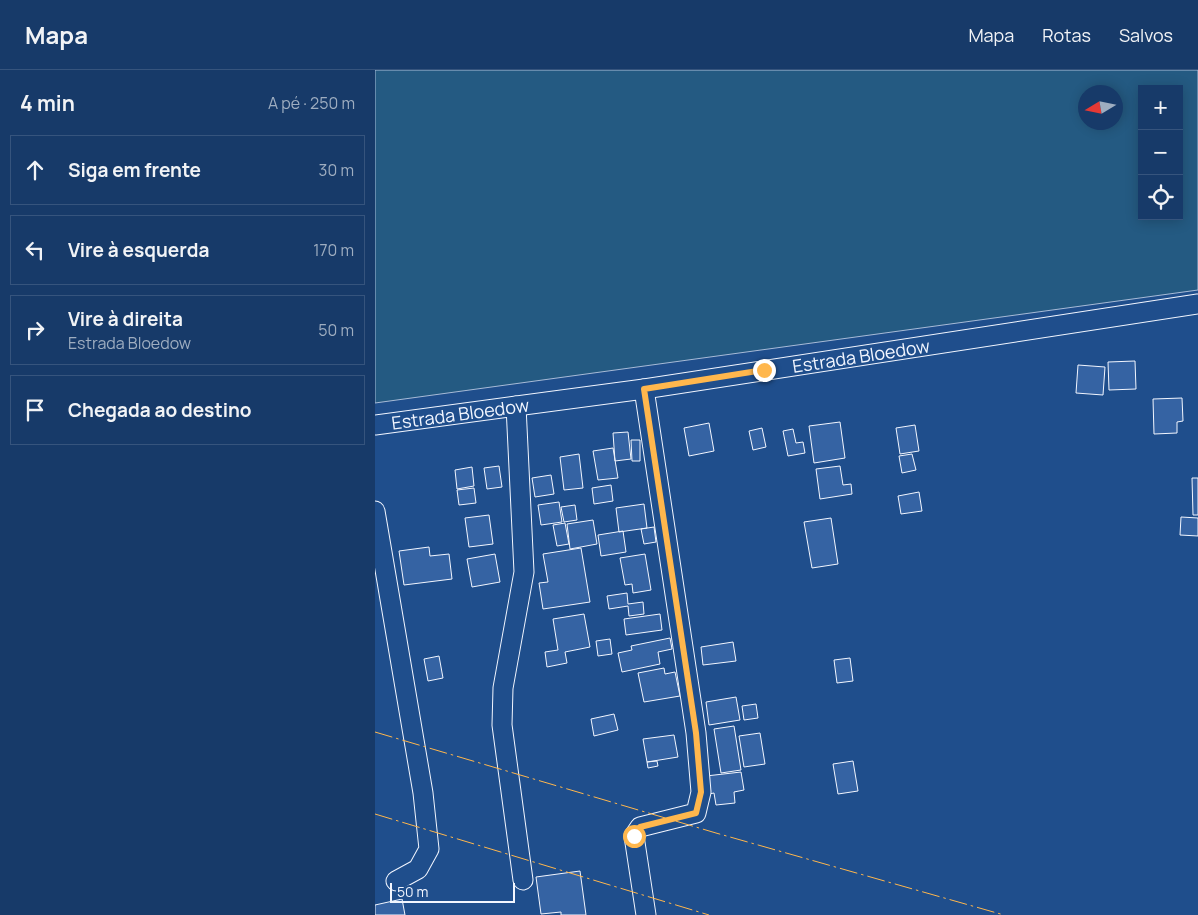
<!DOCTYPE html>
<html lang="pt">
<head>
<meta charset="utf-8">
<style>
	:root { --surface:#173a69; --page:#244571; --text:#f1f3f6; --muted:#9eadc0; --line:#36547d }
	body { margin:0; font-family:Manrope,sans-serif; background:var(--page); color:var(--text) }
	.controls { position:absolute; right:15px; top:15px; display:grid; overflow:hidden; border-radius:0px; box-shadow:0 2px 12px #0003 }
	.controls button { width:45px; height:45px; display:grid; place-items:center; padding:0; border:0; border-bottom:1px solid var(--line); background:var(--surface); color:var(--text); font:25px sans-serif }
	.compass { position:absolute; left:703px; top:15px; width:45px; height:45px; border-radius:50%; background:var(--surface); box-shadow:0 2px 12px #0003; rotate:260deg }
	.scale { position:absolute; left:15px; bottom:12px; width:125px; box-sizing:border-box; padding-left:5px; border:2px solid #f2f6ff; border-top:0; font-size:14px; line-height:18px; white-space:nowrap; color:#f2f6ff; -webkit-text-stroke:4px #1f4e8c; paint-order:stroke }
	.stop { position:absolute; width:15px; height:15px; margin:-11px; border:4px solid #ffb74d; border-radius:50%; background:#fff }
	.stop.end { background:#ffb74d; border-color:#fff; box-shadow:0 1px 5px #0008 }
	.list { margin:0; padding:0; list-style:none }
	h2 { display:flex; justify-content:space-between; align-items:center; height:65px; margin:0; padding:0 20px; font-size:21px }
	h2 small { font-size:16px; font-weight:400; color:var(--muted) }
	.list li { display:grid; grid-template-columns:32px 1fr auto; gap:15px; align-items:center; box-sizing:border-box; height:70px; margin:0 10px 10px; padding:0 10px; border:1px solid var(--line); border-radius:0px }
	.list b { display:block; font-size:19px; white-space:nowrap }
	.list p { margin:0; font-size:16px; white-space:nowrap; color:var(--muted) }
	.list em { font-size:16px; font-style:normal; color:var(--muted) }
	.icon { flex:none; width:28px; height:28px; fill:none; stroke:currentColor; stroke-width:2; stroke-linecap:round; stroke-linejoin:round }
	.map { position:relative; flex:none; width:823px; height:845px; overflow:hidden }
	header { display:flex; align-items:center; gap:30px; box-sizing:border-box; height:70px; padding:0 25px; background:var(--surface); border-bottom:1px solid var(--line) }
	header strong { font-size:24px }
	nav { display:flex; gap:28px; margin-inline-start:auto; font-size:18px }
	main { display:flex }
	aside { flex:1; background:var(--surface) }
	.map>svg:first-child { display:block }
</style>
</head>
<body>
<header>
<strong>Mapa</strong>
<nav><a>Mapa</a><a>Rotas</a><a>Salvos</a></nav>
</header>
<main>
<aside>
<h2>4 min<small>A pé · 250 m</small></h2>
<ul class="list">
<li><svg class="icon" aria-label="ahead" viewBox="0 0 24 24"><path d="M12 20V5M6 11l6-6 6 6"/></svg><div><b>Siga em frente</b></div><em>30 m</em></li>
<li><svg class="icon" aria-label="left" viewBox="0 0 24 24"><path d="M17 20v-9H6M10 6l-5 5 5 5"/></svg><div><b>Vire à esquerda</b></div><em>170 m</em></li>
<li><svg class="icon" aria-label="right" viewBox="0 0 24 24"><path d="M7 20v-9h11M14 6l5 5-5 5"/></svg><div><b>Vire à direita</b><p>Estrada Bloedow</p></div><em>50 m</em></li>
<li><svg class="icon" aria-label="arrive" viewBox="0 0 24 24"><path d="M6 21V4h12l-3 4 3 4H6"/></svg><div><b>Chegada ao destino</b></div></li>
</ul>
</aside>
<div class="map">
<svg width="823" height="845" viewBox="0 0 823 845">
	<rect width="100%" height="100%" fill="#1f4e8c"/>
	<path fill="#245a82" stroke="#a8bbd7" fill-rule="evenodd" d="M0,0H823V220L0,333ZM767,19H804V146H767ZM710,22H740V52H710Z"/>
	<path fill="#3563a3" stroke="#f2f6ff" d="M760,291L761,319L734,320L733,292Z
		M703,295L730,297L728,325L701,323Z
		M807,328L808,351L802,352V363L779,364L778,329Z
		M465,352L470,388L439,393L434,356Z
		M334,353L339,381L314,386L309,358Z
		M540,355L544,381L525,384L521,358Z
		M387,358L391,377L378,380L374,361Z
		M418,359L421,373L428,372L430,383L413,386L408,361Z
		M253,362L256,389L240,391L238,363Z
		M256,370H265V391H257Z
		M238,378L243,408L223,410L218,381Z
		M204,384L208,418L189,420L185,387Z
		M537,384L541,400L527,403L524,386Z
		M124,396L127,417L112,419L109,398Z
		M465,396L468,415L476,414L477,424L445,429L441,399Z
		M97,397L99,416L82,419L80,400Z
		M176,405L179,424L160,427L157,408Z
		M817,408H823V445H818Z
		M236,415L238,431L219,434L217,418Z
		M99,418L101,433L84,435L82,420Z
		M544,422L547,441L526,444L523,426Z
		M184,432L187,452L166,455L163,435Z
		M269,434L272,458L244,462L241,438Z
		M200,435L202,450L189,452L186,437Z
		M114,445L118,474L94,477L90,448Z
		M806,447L823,448V466L805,465Z
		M456,448L463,494L437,498L429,452Z
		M218,450L222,474L195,479L192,454Z
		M190,453L194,474L182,476L178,455Z
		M279,457L281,472L269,474L266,459Z
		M248,461L251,482L226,486L223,465Z
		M54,477L55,486L74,484L77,509L29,515L24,481Z
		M206,478L215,532L168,539L164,513L173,512L168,484Z
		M120,484L125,512L97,517L92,489Z
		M270,484L276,520L258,523L257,514L250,515L245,488Z
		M252,523L253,534L268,532L269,544L254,546L253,536L234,539L232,526Z
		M209,544L215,577L190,582L192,593L172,597L170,582L183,580L178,549Z
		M285,544L287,560L251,565L249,549Z
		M295,568L297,579L283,582L285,594L247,602L243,583L257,580L256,576Z
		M235,569L237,584L223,586L221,571Z
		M358,572L361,591L328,595L326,577Z
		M64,586L68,608L53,611L49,589Z
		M475,588L478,611L462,613L459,590Z
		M289,598L290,604L300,602L305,626L269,632L263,603Z
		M361,627L365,650L334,655L331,632Z
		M381,634L383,648L369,650L367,636Z
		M239,644L243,660L219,666L216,649Z
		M359,656L366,700L346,703L339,659Z
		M385,663L390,694L369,697L364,666Z
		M299,665L303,687L272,692L268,669Z
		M282,691L283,696L273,698L272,692Z
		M478,691L483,721L463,724L458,694Z
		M366,702L369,720L359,722L360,733L341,735L339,723L334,724L331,706Z
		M205,801L211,845H186V842L166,844L161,807Z
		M27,829L30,845H0V835Z"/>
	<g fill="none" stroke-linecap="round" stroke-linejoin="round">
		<g stroke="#f2f6ff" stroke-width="21">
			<g id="minor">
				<path d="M269,319L321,663L326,722L321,743L265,757L259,766L271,845"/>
				<path d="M141,336L149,502L128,618L127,655L148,810"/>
				<path id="s1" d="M0,355L269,319L823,234"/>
				<path d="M0,441L48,723L54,779L43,799L21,811"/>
			</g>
		</g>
		<use href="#minor" stroke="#1f4e8c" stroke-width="19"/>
		<path stroke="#ffb74d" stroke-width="1" stroke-dasharray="18 4 2.5 4" stroke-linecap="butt" d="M0,662L341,763L629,845
			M0,744L334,845"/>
	</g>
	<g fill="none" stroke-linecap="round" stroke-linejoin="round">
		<path stroke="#ffb74d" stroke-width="6" d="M259,766L265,757L321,743L326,722L321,663L269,319L389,300"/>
	</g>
	<g text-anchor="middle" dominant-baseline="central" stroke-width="4" stroke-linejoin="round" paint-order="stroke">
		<g font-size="18" fill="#f2f6ff" stroke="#1f4e8c">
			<text stroke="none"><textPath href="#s1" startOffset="491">Estrada Bloedow</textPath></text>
			<text stroke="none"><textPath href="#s1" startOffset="86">Estrada Bloedow</textPath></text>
		</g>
	</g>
</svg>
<div class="controls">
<button>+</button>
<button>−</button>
<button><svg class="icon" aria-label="locate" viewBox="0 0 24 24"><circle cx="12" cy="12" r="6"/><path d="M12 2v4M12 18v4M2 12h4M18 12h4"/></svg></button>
</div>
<svg class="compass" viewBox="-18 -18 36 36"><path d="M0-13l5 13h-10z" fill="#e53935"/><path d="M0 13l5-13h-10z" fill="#9eadc0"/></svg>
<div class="scale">50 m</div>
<div class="stop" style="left:259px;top:766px"></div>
<div class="stop end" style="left:389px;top:300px"></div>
</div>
</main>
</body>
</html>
